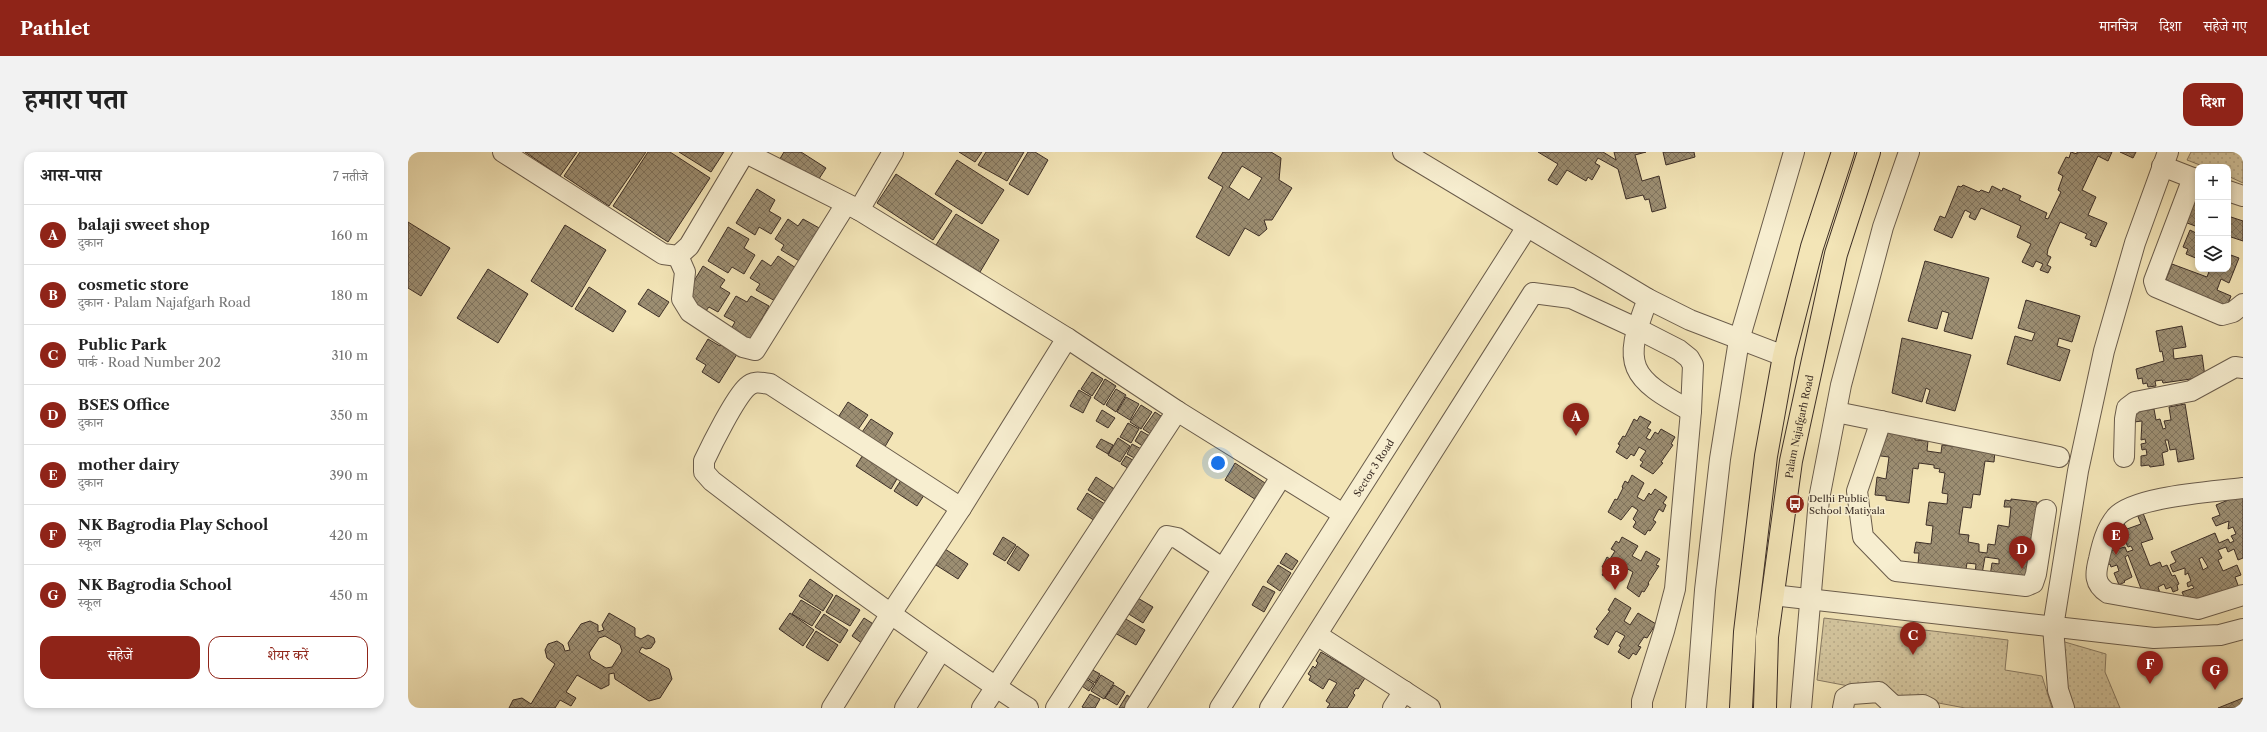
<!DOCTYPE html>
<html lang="hi">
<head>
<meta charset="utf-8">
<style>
	:root { --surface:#fff; --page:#f2f2f2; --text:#222; --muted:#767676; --line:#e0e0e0; --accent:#8f2418 }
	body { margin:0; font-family:"Libre Caslon Text","Noto Serif Devanagari",serif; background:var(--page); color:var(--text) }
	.controls { position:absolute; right:12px; top:12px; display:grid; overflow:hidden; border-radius:8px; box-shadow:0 2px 6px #0003 }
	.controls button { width:36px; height:36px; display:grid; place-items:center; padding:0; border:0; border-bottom:1px solid var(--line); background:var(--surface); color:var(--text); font:20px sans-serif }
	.you { position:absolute; left:810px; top:311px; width:14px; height:14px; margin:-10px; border:3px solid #fff; border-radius:50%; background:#1a73e8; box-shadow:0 0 0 6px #1a73e833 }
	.badge { display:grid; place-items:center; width:26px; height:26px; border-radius:50%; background:var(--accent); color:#fff; font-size:13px; font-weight:700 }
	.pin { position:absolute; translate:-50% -33px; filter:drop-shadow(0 1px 2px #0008) }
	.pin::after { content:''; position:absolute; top:21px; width:14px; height:12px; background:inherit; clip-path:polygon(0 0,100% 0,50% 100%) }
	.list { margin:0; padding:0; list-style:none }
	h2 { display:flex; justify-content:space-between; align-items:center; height:52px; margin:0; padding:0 16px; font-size:17px }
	h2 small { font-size:13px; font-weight:400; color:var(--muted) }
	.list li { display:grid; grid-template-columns:26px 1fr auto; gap:12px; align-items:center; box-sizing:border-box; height:60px; padding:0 16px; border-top:1px solid var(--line) }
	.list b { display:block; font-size:15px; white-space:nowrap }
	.list p { margin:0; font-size:13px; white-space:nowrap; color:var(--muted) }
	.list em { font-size:13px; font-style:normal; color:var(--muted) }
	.actions { display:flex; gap:8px; padding:12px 16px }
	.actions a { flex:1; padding:9px 0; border:1px solid var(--accent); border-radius:12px; text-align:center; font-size:14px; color:var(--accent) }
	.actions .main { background:var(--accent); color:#fff }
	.icon { flex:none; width:22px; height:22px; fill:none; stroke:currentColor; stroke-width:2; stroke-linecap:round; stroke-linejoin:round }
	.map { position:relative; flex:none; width:1835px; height:556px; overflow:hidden; border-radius:12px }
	header { display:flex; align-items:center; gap:24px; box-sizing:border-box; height:56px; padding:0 20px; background:var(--accent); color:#fff }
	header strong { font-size:19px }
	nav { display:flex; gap:22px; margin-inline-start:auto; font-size:14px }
	.intro { display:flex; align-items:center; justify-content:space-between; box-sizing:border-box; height:96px; padding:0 24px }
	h1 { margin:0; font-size:28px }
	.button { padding:10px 18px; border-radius:12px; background:var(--accent); color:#fff; font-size:14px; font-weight:700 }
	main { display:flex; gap:24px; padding:0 24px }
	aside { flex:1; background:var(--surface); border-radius:12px; box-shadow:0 2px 6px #0003 }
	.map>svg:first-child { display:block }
</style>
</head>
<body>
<header>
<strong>Pathlet</strong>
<nav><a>मानचित्र</a><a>दिशा</a><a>सहेजे गए</a></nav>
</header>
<div class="intro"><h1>हमारा पता</h1><a class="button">दिशा</a></div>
<main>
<aside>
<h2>आस-पास<small>7 नतीजे</small></h2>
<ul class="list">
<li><span class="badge">A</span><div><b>balaji sweet shop</b><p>दुकान</p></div><em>160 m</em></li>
<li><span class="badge">B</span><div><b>cosmetic store</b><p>दुकान · Palam Najafgarh Road</p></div><em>180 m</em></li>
<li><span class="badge">C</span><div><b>Public Park</b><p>पार्क · Road Number 202</p></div><em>310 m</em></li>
<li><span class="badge">D</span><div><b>BSES Office</b><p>दुकान</p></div><em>350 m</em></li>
<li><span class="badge">E</span><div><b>mother dairy</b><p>दुकान</p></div><em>390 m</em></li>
<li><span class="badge">F</span><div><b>NK Bagrodia Play School</b><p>स्कूल</p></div><em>420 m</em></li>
<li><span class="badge">G</span><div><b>NK Bagrodia School</b><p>स्कूल</p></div><em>450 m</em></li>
</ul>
<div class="actions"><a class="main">सहेजें</a><a>शेयर करें</a></div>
</aside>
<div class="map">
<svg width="1835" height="556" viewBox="0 0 1835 556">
	<defs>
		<pattern id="park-dots" width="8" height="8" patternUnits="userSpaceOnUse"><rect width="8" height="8" fill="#d4c69f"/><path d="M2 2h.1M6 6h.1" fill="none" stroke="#b7aa89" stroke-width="1.8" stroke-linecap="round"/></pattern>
		<pattern id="building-cross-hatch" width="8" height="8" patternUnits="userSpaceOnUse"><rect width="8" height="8" fill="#9c8e72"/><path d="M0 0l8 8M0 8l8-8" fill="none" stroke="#80745e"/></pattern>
	</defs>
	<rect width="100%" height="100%" fill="#f3e5b7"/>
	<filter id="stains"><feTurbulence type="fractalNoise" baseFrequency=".005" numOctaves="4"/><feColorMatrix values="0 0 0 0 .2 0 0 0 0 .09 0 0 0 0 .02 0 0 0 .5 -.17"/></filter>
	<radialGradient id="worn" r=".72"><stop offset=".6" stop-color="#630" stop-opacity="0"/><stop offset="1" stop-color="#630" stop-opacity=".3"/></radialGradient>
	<path fill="url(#park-dots)" stroke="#887a63" d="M1783,0H1835V31L1820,24V15H1797L1779,8Z
		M1416,466L1600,488L1597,518L1634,524L1644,556H1557L1409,528Z
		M1650,488L1698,502L1697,520L1712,556H1663Z"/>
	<path fill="url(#building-cross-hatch)" stroke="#3d2f27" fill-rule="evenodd" d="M117,0H169L152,24Z
		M172,0H238L201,54L156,24Z
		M240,0H262L302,26L260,90L205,54Z
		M271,0H316L303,20Z
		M376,0H393L418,16L407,33L370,10Z
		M551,0H574L567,10Z
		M578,0H616L599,29L570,13Z
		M620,0H627L640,8L620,43L601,32Z
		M815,0H863L873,6L871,28L884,36L864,68H856L859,77L851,84L837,76L821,104L788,85L815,35L800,26ZM834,14L854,26L841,48L821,35Z
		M1130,0H1195L1208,8L1206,0H1238L1227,3L1234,29L1251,24L1258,56L1244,60L1241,47L1237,48L1235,43L1218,47L1210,17L1190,6L1187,11L1192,14L1184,28L1180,25L1178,29L1159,18L1149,33L1140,28L1150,12Z
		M1255,0H1286L1287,5L1258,13Z
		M1663,0L1669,2V0H1704L1700,9L1690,4L1674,38L1688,45L1680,63L1699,71L1688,95L1682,93L1684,89L1677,86L1679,82L1652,70L1640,97L1639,103L1643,105L1639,113L1643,115L1640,121L1632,118L1635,112L1628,109L1625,115L1614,110L1623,92L1609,85L1613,74L1573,56L1567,68L1561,65L1563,61L1557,58L1544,86L1526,78L1532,64L1537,66L1550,34L1553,35L1555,33L1571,40L1573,38L1581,41L1584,34L1594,39L1595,36L1613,44L1611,48L1639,61L1637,66L1640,67L1653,40L1650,38L1655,24L1650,21L1658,5L1661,6Z
		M1712,0H1728L1725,6Z
		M549,8L596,38L574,72L527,42Z
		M488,22L544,59L525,88L469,51Z
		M349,37L367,48L361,59L373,66L363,82L351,75L347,83L328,71Z
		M1779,48L1790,52V75L1771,68Z
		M548,62L591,88L572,120L528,93Z
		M1820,64L1835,69V89L1820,84Z
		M380,67L390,74L395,67L413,77L393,110L373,98L376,93L367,87Z
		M0,70L42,96L13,144L0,136Z
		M157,73L198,98L164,155L123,129Z
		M320,75L341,87L336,96L347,103L336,122L324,115L320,121L300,109Z
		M1782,78L1790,82V107L1778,102L1780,97L1775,95Z
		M1820,102L1831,106L1821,131L1813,127L1809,138L1823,144L1818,157L1756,133L1764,112L1799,125L1802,117H1820Z
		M370,104L388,116L367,149L348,138L352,132L342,126L354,108L363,114Z
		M1517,109L1581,126L1564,187L1536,179L1541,161L1534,159L1529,177L1500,169Z
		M295,114L317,128L312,135L322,141L310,160L301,155L297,160L275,147Z
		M80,117L120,142L90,191L49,166Z
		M181,135L218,159L205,180L167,157Z
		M240,137L261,150L251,165L230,152Z
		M328,144L339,150L343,144L361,154L342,188L323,177L327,170L316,164Z
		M1618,148L1672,164L1664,190L1651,186L1649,194L1662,198L1652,229L1599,212L1607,184L1624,189L1627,181L1610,176Z
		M1774,174L1778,195L1765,197L1766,207L1794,203L1797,225L1755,231L1754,228L1747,229L1748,234L1740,235L1739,231L1735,232L1734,226L1730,227L1728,217L1756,209L1754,199L1752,200L1748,179Z
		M1494,186L1563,203L1547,259L1518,251L1522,238L1518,236L1514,250L1484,241Z
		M300,187L312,194L316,189L331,199L311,231L294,220L298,213L288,207Z
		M684,220L695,227L684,244L673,237Z
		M697,227L708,234L696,253L686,246Z
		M708,237L718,243L708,260L698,253Z
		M671,238L683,245L675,261L662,254Z
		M718,245L731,252L722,268L709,260Z
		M440,250L460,263L449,279L429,267Z
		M1777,252L1786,307L1770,310L1768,297L1762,298L1760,288H1757L1760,299L1754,301L1756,313L1742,315L1741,313L1733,314V304L1739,303L1738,297L1734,298L1733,292L1738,291L1737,287L1733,288L1734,269L1726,270L1725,260L1746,257L1748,268L1752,267L1755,277L1758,276L1756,269L1763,268L1761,255Z
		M733,253L744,260L733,277L722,270Z
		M694,258L707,266L700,276L688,269Z
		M747,260L759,268L747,285L735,277Z
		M1232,264L1243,270L1239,276L1243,278L1238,286L1242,288L1247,280L1250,282L1253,277L1267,285L1263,292L1265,293L1253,310L1255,311L1245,322L1232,314L1235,310L1232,308L1238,299L1231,295L1226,304L1223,302L1219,307L1208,300L1212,293L1210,292L1215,284L1217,285L1226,267L1229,269Z
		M463,267L485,281L475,298L452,283Z
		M720,271L731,277L723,291L712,285Z
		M733,279L745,286L739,297L727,289Z
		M1480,279L1507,282V288L1520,289L1519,299L1533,301L1534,293L1587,299L1586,310L1577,309L1572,343L1565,342L1563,356L1555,355L1551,382L1561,383L1560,390L1571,392V400L1579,401L1580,392L1587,393L1590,373L1601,375L1603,355H1596L1597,348L1603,349V347L1629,350L1623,429L1582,424L1584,411L1591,412V407L1577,405L1574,422L1567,421L1568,412L1559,411L1558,417L1510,412L1511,401H1506L1508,390L1523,392L1525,374L1518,373L1521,350L1539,352L1540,342L1534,341L1537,321L1531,320L1532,317L1526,316V313L1511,311L1510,317L1505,316L1501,351L1478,348V344L1467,343L1469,325L1478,327L1481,305L1465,303L1473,284L1479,285Z
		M710,286L722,294L712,310L700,303Z
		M693,287L705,293L700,302L688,295Z
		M724,292L737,299L732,309L719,302Z
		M458,298L493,320L483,337L448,314Z
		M718,304L728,310L723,318L713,312Z
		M827,311L863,335L853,351L817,328Z
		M497,322L520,337L509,354L486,339Z
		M1224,323L1236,331L1229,345L1236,349L1241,341L1243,343L1247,337L1259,345L1255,351L1258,353L1255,360L1251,357L1245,368L1248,370L1242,379L1240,378L1237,383L1225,375L1228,370L1225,367L1230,358L1224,354L1213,368L1200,360L1207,347L1209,348L1215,336L1214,335L1217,329L1220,331Z
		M688,325L711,340L703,353L680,338Z
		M679,341L700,354L690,371L669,357Z
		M1835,342V406L1830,408L1826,397L1820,400L1818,395L1810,398L1814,406L1810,408L1815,419L1829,413L1833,423L1827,425L1831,436L1787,455L1783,445L1777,447L1774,440L1786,436L1784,433L1780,435L1779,431L1783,429L1780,421L1777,423V416L1765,420L1762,413L1768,410L1763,400L1807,381L1811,391L1820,387L1822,391L1826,389L1823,384L1828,382L1825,375L1820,377L1821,369L1808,374L1804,366L1812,363L1808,353ZM1794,405L1800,415L1795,418L1791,407Z
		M1735,361L1745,387L1733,391L1742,414L1752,410L1754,415L1759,413L1764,424L1767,423L1771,432L1769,433L1770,438L1765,440L1763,435L1758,437L1756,432L1750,435L1752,441L1737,447L1720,403L1717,405L1724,425L1716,429L1717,430L1711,433L1706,421L1711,419L1709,413L1703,415L1702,412L1696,414L1698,400L1717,395L1719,400L1725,398L1723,394L1720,395L1713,381L1708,383L1715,370L1719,377L1733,372L1729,362Z
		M595,385L608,393L597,409L585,402Z
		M1214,385L1230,394L1224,404L1233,409L1238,399L1252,407L1248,413L1251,414L1240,431L1241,432L1236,440L1234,439L1231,445L1219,436L1225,420L1218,416L1213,425L1209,423L1206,429L1194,423L1198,417L1194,415L1199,405L1202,407L1207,399L1203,397L1208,389L1211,391Z
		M609,394L621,403L611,419L599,411Z
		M537,397L560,412L550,427L528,413Z
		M878,401L890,409L884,418L872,411Z
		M870,413L883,421L872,439L859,430Z
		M402,427L425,443L415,459L391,444Z
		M855,434L867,440L856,460L844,453Z
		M428,443L452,458L442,474L418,460Z
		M728,445L745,455L735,471L719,461Z
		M1207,446L1223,456L1216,469L1222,473L1230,461L1248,472L1239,486L1236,485L1230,494L1233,495L1228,503L1225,501L1221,507L1210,500L1213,495L1211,494L1217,484L1208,479L1200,493L1186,485L1190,479L1188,477L1202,459L1200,458Z
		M393,448L413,460L404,474L384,462Z
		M201,461L227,476V484L233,487L240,483L246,486L247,490L243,496L238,497L234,495L231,500L261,517L264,527L252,546L241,549L207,527L206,521L201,522V533L193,537L169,523L158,540L168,546L163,554L152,548L147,556H101L105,548L114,546L123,552L147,512L139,506L137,498L140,492L149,489L155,493L157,499L162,498L160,491L173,472L182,469L190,473V480L196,478L194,473ZM197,484L212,493L214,499L204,515L198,516L183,507L181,501L191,486Z
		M382,461L406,478L395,494L371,477Z
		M416,462L440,478L432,491L407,475Z
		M456,466L470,475L458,494L444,484Z
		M716,466L737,478L728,493L707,481Z
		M408,479L430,493L420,509L398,495Z
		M913,500L957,526L950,537L948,536L945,541L947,543L939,556H919L922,552L918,549L929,531L921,527L915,537L901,528L903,524L900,522L905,514L907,516L910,511L908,509Z
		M681,516L692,522L687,531L676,524Z
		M693,523L706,531L696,547L683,539Z
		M675,525L686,532L681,539L671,532Z
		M706,533L717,540L709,553L697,546Z
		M682,542L692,547L687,556H676L674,555Z
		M719,543L730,550L726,556H711Z
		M1835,546V556H1810Z"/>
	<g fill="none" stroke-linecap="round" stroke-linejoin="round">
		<g stroke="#6a5c4b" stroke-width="22">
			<g id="minor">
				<path d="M95,0L255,102L270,104L281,94L337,0"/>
				<path d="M336,0L451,58L659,186L769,259L935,362"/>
				<path d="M995,0L1240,147L1282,168L1376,204"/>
				<path d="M1754,14L1790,28"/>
				<path d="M1785,26L1746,129L1748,135L1814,163L1825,160L1835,152"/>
				<path d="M1820,39L1835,44"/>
				<path d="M451,58L485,0"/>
				<path d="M270,104L277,120L274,147L282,160L335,195L347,198L438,52"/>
				<path d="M1240,147C1213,214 1222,226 1283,259"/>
				<path d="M1428,260L1651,305"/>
				<path d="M1473,269L1449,339L1455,385L1488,419L1618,434L1625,431L1628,422L1638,358"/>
				<path d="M1716,305L1717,267L1719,256L1727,250L1783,239L1827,215L1835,216"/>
				<path d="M1835,336C1806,340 1727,344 1708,365C1698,377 1694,393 1691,407C1687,422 1686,432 1700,441L1790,457L1835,443"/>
				<path d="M553,356L362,232C354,231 346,228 339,235C327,246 304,292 296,309V320L304,329C407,408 511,485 620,556"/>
				<path d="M1365,443L1746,486L1812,483L1835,477"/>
				<path d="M909,483L1022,556"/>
				<path d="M424,556L482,463L553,356L659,186"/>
				<path d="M497,556L533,498"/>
				<path d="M574,556L769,259"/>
				<path d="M648,556L759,384L769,386L814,416"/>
				<path d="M727,556L873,325"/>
				<path id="s1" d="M812,556L1119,75"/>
				<path d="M862,556L1125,141L1163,146L1228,176L1271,198L1281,206L1285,213L1283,259L1267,437L1256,479L1234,549V556"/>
				<path d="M985,556L996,539"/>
				<path d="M1288,556L1297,438L1312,307L1331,188L1386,0"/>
				<path d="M1393,556L1411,347L1433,233L1475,75L1501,0"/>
				<path d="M1435,556L1437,546L1444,542L1471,540L1486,554L1515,553L1521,556"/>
				<path d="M1656,556L1650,538L1645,475L1670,319L1696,199L1727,91L1760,0"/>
			</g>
		</g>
		<g stroke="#3d2f27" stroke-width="24">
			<g id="major">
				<path d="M1333,556L1337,480L1358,304L1376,204L1404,95L1435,0"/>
				<path id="s2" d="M1357,556L1359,485L1383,309L1428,102L1461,0"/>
			</g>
		</g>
		<use href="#minor" stroke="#f7eed0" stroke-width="20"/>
		<use href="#major" stroke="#f3e5b7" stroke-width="22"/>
	</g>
	<defs>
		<g id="bus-disc" transform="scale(1)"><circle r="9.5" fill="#8f2418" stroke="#f7eed0"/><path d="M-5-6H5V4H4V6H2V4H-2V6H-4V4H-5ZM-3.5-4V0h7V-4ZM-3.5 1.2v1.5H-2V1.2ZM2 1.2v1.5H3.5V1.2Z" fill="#fff"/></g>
	</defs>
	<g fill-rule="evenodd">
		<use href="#bus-disc" x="1387" y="352"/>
	</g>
	<g text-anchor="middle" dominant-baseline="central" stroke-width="3" stroke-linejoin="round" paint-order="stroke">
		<g font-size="10" fill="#3d2f27" stroke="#f7eed0">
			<text stroke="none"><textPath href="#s2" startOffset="284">Palam Najafgarh Road</textPath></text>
			<text stroke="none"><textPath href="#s1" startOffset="285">Sector 3 Road</textPath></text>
		</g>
		<g font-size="10" fill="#3d2f27" stroke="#f7eed0" text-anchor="start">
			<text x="1401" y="346">Delhi Public<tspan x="1401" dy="12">School Matiyala</tspan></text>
		</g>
	</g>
	<rect width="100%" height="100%" filter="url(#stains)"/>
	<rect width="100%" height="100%" fill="url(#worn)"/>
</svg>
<div class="controls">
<button>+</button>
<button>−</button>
<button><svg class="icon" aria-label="layers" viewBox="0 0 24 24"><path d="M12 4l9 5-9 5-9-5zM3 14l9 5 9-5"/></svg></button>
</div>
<div class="you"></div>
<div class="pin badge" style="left:1168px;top:284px">A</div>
<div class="pin badge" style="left:1207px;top:438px">B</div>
<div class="pin badge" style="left:1505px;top:503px">C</div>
<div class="pin badge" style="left:1614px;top:417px">D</div>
<div class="pin badge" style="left:1708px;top:403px">E</div>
<div class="pin badge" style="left:1742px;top:532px">F</div>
<div class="pin badge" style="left:1807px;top:538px">G</div>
</div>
</main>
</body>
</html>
